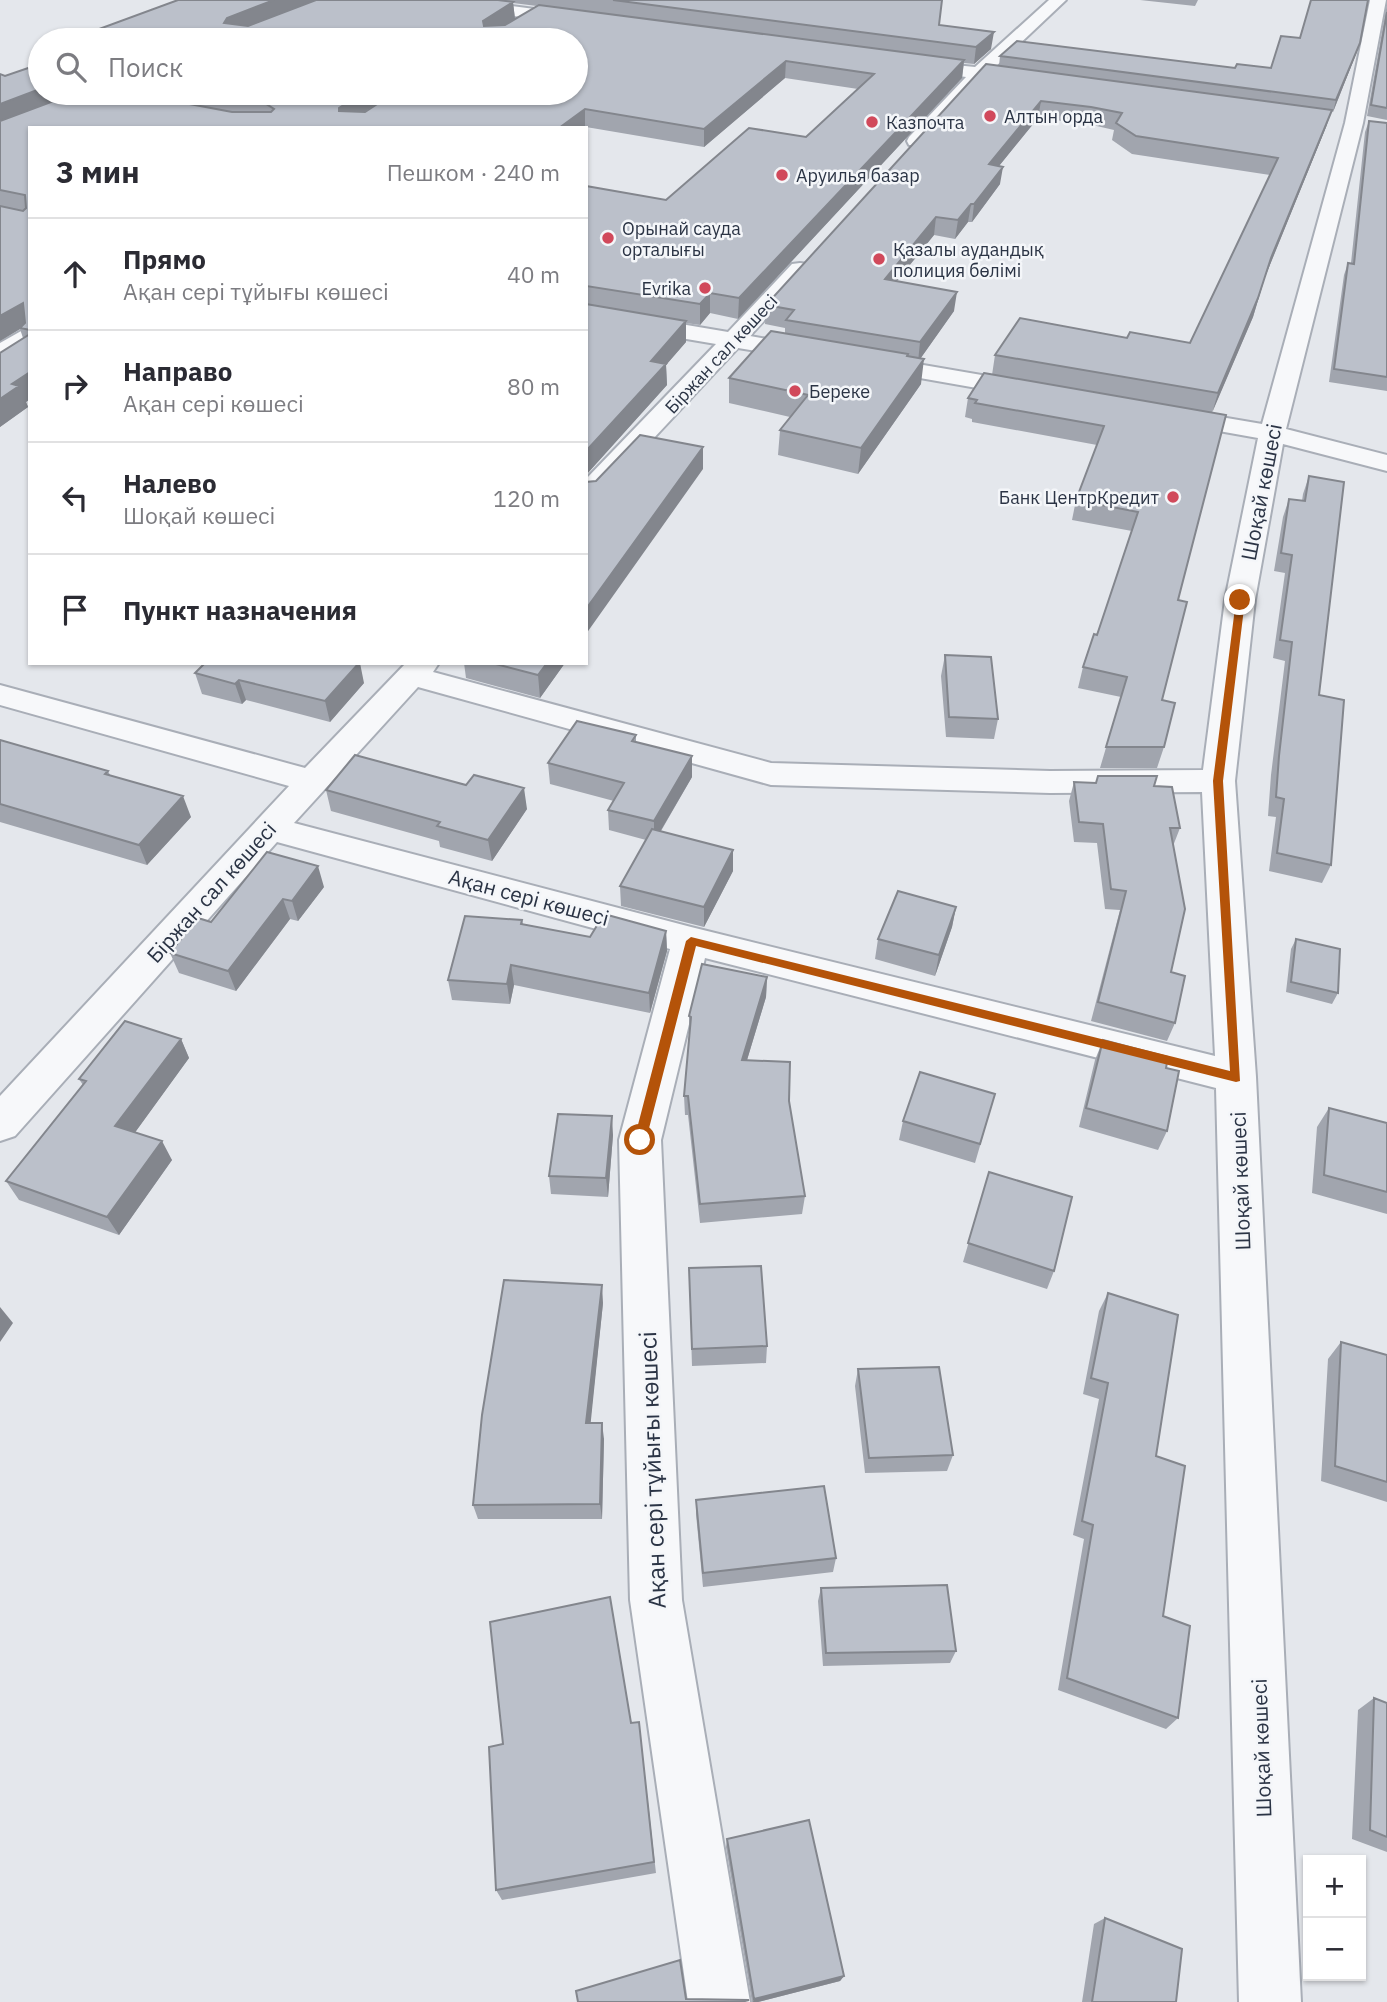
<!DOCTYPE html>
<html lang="ru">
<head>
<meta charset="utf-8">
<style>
	:root { --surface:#fff; --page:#f2f2f3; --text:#2b2b33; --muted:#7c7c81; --line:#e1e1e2 }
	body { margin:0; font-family:"IBM Plex Sans",sans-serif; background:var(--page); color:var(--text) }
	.controls { position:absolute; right:21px; bottom:21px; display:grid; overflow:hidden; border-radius:0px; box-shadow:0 2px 5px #0004 }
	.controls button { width:63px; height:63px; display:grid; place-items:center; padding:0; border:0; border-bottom:2px solid var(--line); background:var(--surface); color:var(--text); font:35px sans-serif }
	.stop { position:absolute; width:21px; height:21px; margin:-16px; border:5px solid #b45309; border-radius:50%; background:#fff }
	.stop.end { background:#b45309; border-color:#fff; box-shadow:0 2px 7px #0008 }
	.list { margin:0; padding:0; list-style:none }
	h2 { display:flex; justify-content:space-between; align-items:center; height:91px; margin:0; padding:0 28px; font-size:30px }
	h2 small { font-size:23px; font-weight:400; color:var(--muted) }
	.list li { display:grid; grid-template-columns:46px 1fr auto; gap:21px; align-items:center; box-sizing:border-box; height:112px; padding:0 28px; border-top:2px solid var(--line) }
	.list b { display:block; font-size:26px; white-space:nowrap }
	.list p { margin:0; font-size:23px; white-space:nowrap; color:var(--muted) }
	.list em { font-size:23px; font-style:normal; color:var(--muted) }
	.icon { flex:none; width:38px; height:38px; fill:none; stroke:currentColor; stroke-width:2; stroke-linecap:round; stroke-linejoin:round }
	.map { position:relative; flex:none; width:1387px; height:2002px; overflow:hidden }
	.search { position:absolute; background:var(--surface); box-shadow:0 2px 5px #0004; left:28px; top:28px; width:560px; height:77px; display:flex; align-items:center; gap:18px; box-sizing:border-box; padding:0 24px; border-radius:38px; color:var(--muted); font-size:26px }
	.panel { position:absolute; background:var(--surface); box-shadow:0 2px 5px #0004; left:28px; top:126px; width:560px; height:539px; border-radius:0px }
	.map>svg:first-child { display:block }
</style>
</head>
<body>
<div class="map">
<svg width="1387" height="2002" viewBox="0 0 1387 2002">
	<rect width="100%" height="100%" fill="#e4e7ec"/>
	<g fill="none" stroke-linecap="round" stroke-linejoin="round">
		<g stroke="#a9aeb7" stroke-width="4">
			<path id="minor" d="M425,0H467L580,15L588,20L580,25L433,5Z
				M1049,0H1066L992,70L1037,76L1040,80L1037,84L983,79L923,145H909L907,141L909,137L966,77L904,68L902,64L904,60L975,67Z
				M1370,0H1386L1363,123L1286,429L1387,455V471L1283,444L1255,600L1235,781L1256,1077L1301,2002H1239L1216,1088L705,958L661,1140L682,1600L750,2002H688L630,1600L619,1140L670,949L277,842L15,1136L0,1141V1096L289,786L0,705V685L305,768L406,663H439L433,672L771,763L1050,771L1203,770L1225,600L1258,438L1174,423L1165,421L1162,416L1165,411L1174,409L1262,424L1345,123ZM418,687L771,785L1050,793L1202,792L1215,1056L691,927L294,823Z
				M800,263L808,264L811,269L750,336L819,348L823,353L819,358L811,360L738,348L595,501L586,503V479L716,344L586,322V308L728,332L792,264Z
				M30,326V344L8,358L0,360V343Z
				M871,356L1028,383L1037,385L1040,390L1037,395L1028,397L863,368L859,363L863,358Z"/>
		</g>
		<use href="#minor" fill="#f7f8fa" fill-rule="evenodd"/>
	</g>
	<path fill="#a1a5ae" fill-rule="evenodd" d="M178,0H942L939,25L991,49L974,64L964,63L962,78L738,319L710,313L700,325L686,323V342L666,365L667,385L586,475V186L666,200L806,137L858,89L785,78L704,147L586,127L30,128V399L26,402L28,407L0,427V353L23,338L20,329L0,341V74L40,93H393L364,112L576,40H102L99,29ZM513,3L537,6L504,25L515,19Z
		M1140,0H1198L1195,6Z
		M1387,4V120L1367,116Z
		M1360,43L1356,54L1333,112L1331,111L1326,127L1265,277L1253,317L1212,412L1178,600L1162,700L1164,747L1157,768H1100L1121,697L1078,688L1083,667L1097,635L1132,531L1072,520L1076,500L1097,445L972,422V419L965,417L968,398L992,375L995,355L1127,338L1190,343L1270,175L1132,154L1112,140L1114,130L1088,124L1038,118L999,166L1000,184L972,222H968L955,239L934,235L897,281L954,311L920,359L921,384L858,474L778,455L780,430L790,417L729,403V378L785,333V328L765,324L766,305L999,66L1000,56L1235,68H1271Z
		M1369,121L1387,123V391L1329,382L1344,275L1348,263H1351L1365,132Z
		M1309,476L1319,695L1331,865L1322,883L1269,871L1276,817L1268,816L1271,775L1285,661L1273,658L1285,573L1274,571L1283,517L1289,499L1302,501L1303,494Z
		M945,655L998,719L994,739L946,737L941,676Z
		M464,663H565L540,698L466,678Z
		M195,673L364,683L330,722L246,700L242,704L202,694Z
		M636,735V742L692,756V777L661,831L733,871L704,927L621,906L620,886L646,840L609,830L608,810L614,801L550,784L548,763Z
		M0,740L108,771L110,775L191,817L147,865L0,822Z
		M1074,782L1154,786L1180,828L1173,846L1171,972L1175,1023L1167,1041L1091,1021L1120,910L1105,909L1097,843L1074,842L1069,801Z
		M326,790L527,809L492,861L440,847L439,841L331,811Z
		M324,887L298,921L290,919L236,991L179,973L170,953L211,922Z
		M956,907L952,927L935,976L875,959L878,939Z
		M522,920L523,924L590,937L666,931L667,951L650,1013L514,985L510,1004L452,1000L448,980Z
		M1296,939L1338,993L1332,1004L1286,992L1291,949Z
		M767,977L766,997L747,1060L789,1101L805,1196L802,1214L700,1223L688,1115H685L684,1096L689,1036V1016Z
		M181,1039L189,1058L135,1132L172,1160L119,1235L19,1200L6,1181L83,1085L79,1079Z
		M1103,1040L1166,1068L1167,1131L1158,1150L1079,1127L1095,1060Z
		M995,1094L975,1163L899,1140L903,1121Z
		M1329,1108L1387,1123V1214L1312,1193L1317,1127Z
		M613,1135L608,1197L551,1194L549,1176Z
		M989,1172L1054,1271L1047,1289L963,1262Z
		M689,1268L767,1346L766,1363L692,1366Z
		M1108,1293L1156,1456L1163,1616L1178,1718L1166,1729L1058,1690L1084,1539L1073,1535L1099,1399L1083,1394L1099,1311Z
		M603,1303L590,1423L604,1439L602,1519H478L473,1505Z
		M1341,1342L1387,1355V1502L1321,1481L1328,1359Z
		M858,1369L953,1455L947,1471L865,1473L855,1386Z
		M696,1500L836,1558L833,1572L703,1587L696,1514Z
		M821,1588L956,1651L950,1663L823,1666L818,1601Z
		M1374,1698L1387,1703V1852L1352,1839L1358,1710Z
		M639,1722L656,1873L502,1900L496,1890L503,1744Z
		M727,1839L844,1976L840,1981L758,2002H752L726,1847Z
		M1105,1918L1176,2002H1082L1094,1924Z"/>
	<path fill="#83868d" d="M274,0H321L227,40L224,23L227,18Z
		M513,2L515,19L485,38L483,21Z
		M994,32L991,49L974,64L976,47Z
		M1360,43L1356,54L1333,112L1336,100Z
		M964,60L962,78L738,319L739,298Z
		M786,61L785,78L704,147V129Z
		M40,89V93H82L0,124V104Z
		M362,93H393L343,126L339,111V108Z
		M1041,101L1038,118L986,182L989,164Z
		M585,109V128H559Z
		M1332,110L1326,127L1265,277L1253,317L1212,413L1218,393L1271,258Z
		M1003,167L1000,184L972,222L974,204Z
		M971,204L968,222L955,239L958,220Z
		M936,217L934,235L883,298L885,279Z
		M957,292L954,311L918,362L920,342Z
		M710,293V313L700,325V304Z
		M23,303L30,321L20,328V329L0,341V316Z
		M686,321V342L666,365L667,385L586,475V451L651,361Z
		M924,359L921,384L858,474L861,448Z
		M30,372V399L26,402L28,407L0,427V399L12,384Z
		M703,447V469L586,634V609Z
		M359,663H360L364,683L330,722L325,701Z
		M547,663H565L540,698L538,675Z
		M239,680L246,700L242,704L235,684Z
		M692,756V777L654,842V821Z
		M524,788L527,809L492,861L488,840Z
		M183,796L191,817L147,865L139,845Z
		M733,850V871L704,927V907Z
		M318,866L324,887L298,921L292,901Z
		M283,899L290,919L236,991L228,971Z
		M956,907L952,927L935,976L939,955Z
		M666,931L667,951L650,1013L649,993Z
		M511,965L514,985L510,1004L507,984Z
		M767,977L766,997L741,1080L742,1060Z
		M181,1039L189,1058L126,1145L115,1126Z
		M612,1116L613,1135L608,1197L606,1178Z
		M162,1141L172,1160L119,1235L107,1217Z
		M602,1285L603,1303L589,1439L586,1423Z
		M0,1307L13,1323L0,1342Z
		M602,1423L604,1439L602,1519L600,1504Z
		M844,1976L840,1981L758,2002H753L754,1999Z"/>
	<path fill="#bbc0ca" stroke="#83868d" stroke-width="2" d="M178,0H274L227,18L224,23L248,26L316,0H498L513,2L483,21L484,26L505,25L539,5L964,60L739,298L710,293L700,304L586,286V186L666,200L749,128L806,137L874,74L786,61L704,129L585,109L559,128H30V330L20,328L25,323L23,303L0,316V206L23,211L26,208L25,195L0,190V121L75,93H131L232,112H271L274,109L263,102L213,93H362L339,108V111L365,112L394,93H576V40H108L125,35L99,29Z
		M613,0H942L939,25L994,32L976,47Z
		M1311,0H1368L1360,43L1336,100L1000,56L1017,41L1235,68L1237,64L1271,68L1281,36L1300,38Z
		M1387,12V108L1371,105Z
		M40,64V89L0,104V74L5,76Z
		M986,64L1332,110L1271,258L1258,298L1218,393L995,355L1020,318L1127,338L1130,332L1190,343L1278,158L1136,136L1116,123L1122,113L1091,107L1041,101L989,164L1003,167L974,204H971L958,220L936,217L885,279L957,292L920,342L786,320L794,310L766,305Z
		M1369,121L1387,123V377L1334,369L1348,263L1354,264Z
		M586,304L686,321L651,361L666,364L586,451Z
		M771,331L908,354L907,356L924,359L861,448L780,430L808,395L729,378Z
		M30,334V372L12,384L19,386L0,399V353Z
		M984,373L1226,415L1178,600L1187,602L1162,700L1175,703L1164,747H1106L1127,677L1083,667L1094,634L1097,635L1138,512L1076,500L1104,426L975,403L977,400L968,398Z
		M640,435L703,447L586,609V482L596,481Z
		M1309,476L1344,482L1319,695L1344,700L1331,865L1277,853L1284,799L1276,797L1279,756L1292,642L1280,640L1292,555L1281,553L1289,499L1305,501Z
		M945,655L991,657L998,719L949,717Z
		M205,663H359L325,701L239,680L235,684L195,673Z
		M492,663H547L538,675Z
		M577,721L636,735L632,741L692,756L654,821L608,810L624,783L548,763Z
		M0,740L108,771L105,774L183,796L139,845L0,804Z
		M355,755L466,785L474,775L524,788L488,840L437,826L440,822L326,790Z
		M1098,776H1157L1154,786L1172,787L1180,828H1170L1185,909L1171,972L1185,976L1175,1023L1098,1002L1126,891L1111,889L1103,824L1079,822L1074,782L1096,783Z
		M652,829L733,850L704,907L620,886Z
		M267,852L318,866L292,901L283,899L228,971L170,953L198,918L211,922Z
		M898,891L956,907L939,955L878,939Z
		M604,914L666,931L649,993L511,965L507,984L448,980L465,916L522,920L521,924L590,937Z
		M1296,939L1340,949L1338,993L1291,982Z
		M702,964L767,977L742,1060L790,1062L789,1101L805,1196L700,1204L688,1096H684L691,1017L689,1016Z
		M125,1021L181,1039L115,1126L162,1141L107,1217L6,1181L86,1081L79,1079Z
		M1103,1040L1168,1057L1166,1068L1179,1071L1167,1131L1086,1108Z
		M920,1072L995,1094L980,1144L903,1121Z
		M1329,1108L1387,1123V1192L1324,1175Z
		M558,1114L612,1116L606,1178L549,1176Z
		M989,1172L1072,1197L1054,1271L968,1243Z
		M761,1266L767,1346L692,1349L689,1268Z
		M504,1280L602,1285L586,1423H602L600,1504L473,1505L482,1415Z
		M1108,1293L1178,1315L1156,1456L1185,1466L1163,1616L1190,1626L1178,1718L1067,1678L1093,1525L1082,1521L1108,1383L1091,1378Z
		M1341,1342L1387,1355V1482L1335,1466Z
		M939,1367L953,1455L869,1458L858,1369Z
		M824,1486L836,1558L703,1573L696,1500Z
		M947,1585L956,1651L826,1653L821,1588Z
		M610,1597L631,1723L639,1722L654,1862L496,1890L489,1747L503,1744L490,1622Z
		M1374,1698L1387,1703V1837L1370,1830Z
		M809,1820L844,1976L754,1999L727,1839Z
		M1105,1918L1182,1949L1176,2002H1092Z
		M680,1960L686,1999L749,2000L741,2002H578L576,1991Z"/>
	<path fill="#b45309" d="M1240,598L1245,600L1223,781L1240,1081L1236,1082L696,946L646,1140L640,1145L635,1143L634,1140L686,941L691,937L1230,1071L1213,781L1236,600Z"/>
	<g fill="#d1495b" stroke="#f4f6f9" stroke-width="2.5">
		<circle cx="990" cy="116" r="7"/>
		<circle cx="872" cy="122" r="7"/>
		<circle cx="782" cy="175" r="7"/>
		<circle cx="608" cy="238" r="7"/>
		<circle cx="879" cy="259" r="7"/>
		<circle cx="705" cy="288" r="7"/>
		<circle cx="795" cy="391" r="7"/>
		<circle cx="1173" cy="497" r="7"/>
	</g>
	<g text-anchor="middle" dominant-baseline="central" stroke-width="5" stroke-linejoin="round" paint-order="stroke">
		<g font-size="18" fill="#2b3445" stroke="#f4f6f9" text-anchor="start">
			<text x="1004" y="116">Алтын орда</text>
			<text x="886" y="122">Казпочта</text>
			<text x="796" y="175">Аруилья базар</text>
			<text x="622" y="228">Орынай сауда<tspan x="622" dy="21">орталығы</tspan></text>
			<text x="893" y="249">Қазалы аудандық<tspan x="893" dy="21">полиция бөлімі</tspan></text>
			<text x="691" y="288" text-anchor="end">Evrika</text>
			<text x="809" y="391">Береке</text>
			<text x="1159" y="497" text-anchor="end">Банк ЦентрКредит</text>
		</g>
		<g font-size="18" fill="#2b3445" stroke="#f4f6f9">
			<text transform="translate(721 354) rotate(-47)">Біржан сал көшесі</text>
		</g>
		<g font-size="21" fill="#2b3445" stroke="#f4f6f9">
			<text transform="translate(1261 492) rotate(-79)">Шоқай көшесі</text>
			<text transform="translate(211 892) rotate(-48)">Біржан сал көшесі</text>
			<text transform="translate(529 897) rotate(15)">Ақан сері көшесі</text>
			<text transform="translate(1240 1181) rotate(-92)">Шоқай көшесі</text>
			<text transform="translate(1261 1748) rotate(-92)">Шоқай көшесі</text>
		</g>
		<g font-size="24" fill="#2b3445" stroke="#f4f6f9">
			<text transform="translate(652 1470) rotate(-92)">Ақан сері тұйығы көшесі</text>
		</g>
	</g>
</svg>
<div class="controls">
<button>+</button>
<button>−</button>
</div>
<div class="stop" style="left:640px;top:1140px"></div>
<div class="stop end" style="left:1240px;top:600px"></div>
<div class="search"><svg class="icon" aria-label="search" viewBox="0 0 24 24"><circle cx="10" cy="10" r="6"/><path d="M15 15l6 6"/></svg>Поиск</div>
<section class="panel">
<h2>3 мин<small>Пешком · 240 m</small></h2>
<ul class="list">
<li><svg class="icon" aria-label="ahead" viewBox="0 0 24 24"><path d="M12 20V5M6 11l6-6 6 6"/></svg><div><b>Прямо</b><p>Ақан сері тұйығы көшесі</p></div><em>40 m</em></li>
<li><svg class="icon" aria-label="right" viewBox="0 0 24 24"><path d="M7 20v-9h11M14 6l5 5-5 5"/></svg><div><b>Направо</b><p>Ақан сері көшесі</p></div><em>80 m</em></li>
<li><svg class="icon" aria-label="left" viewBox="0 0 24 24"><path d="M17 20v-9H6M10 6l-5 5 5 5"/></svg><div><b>Налево</b><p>Шоқай көшесі</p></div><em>120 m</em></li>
<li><svg class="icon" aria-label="arrive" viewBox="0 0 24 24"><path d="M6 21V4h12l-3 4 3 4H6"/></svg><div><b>Пункт назначения</b></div></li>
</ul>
</section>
</div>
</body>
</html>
